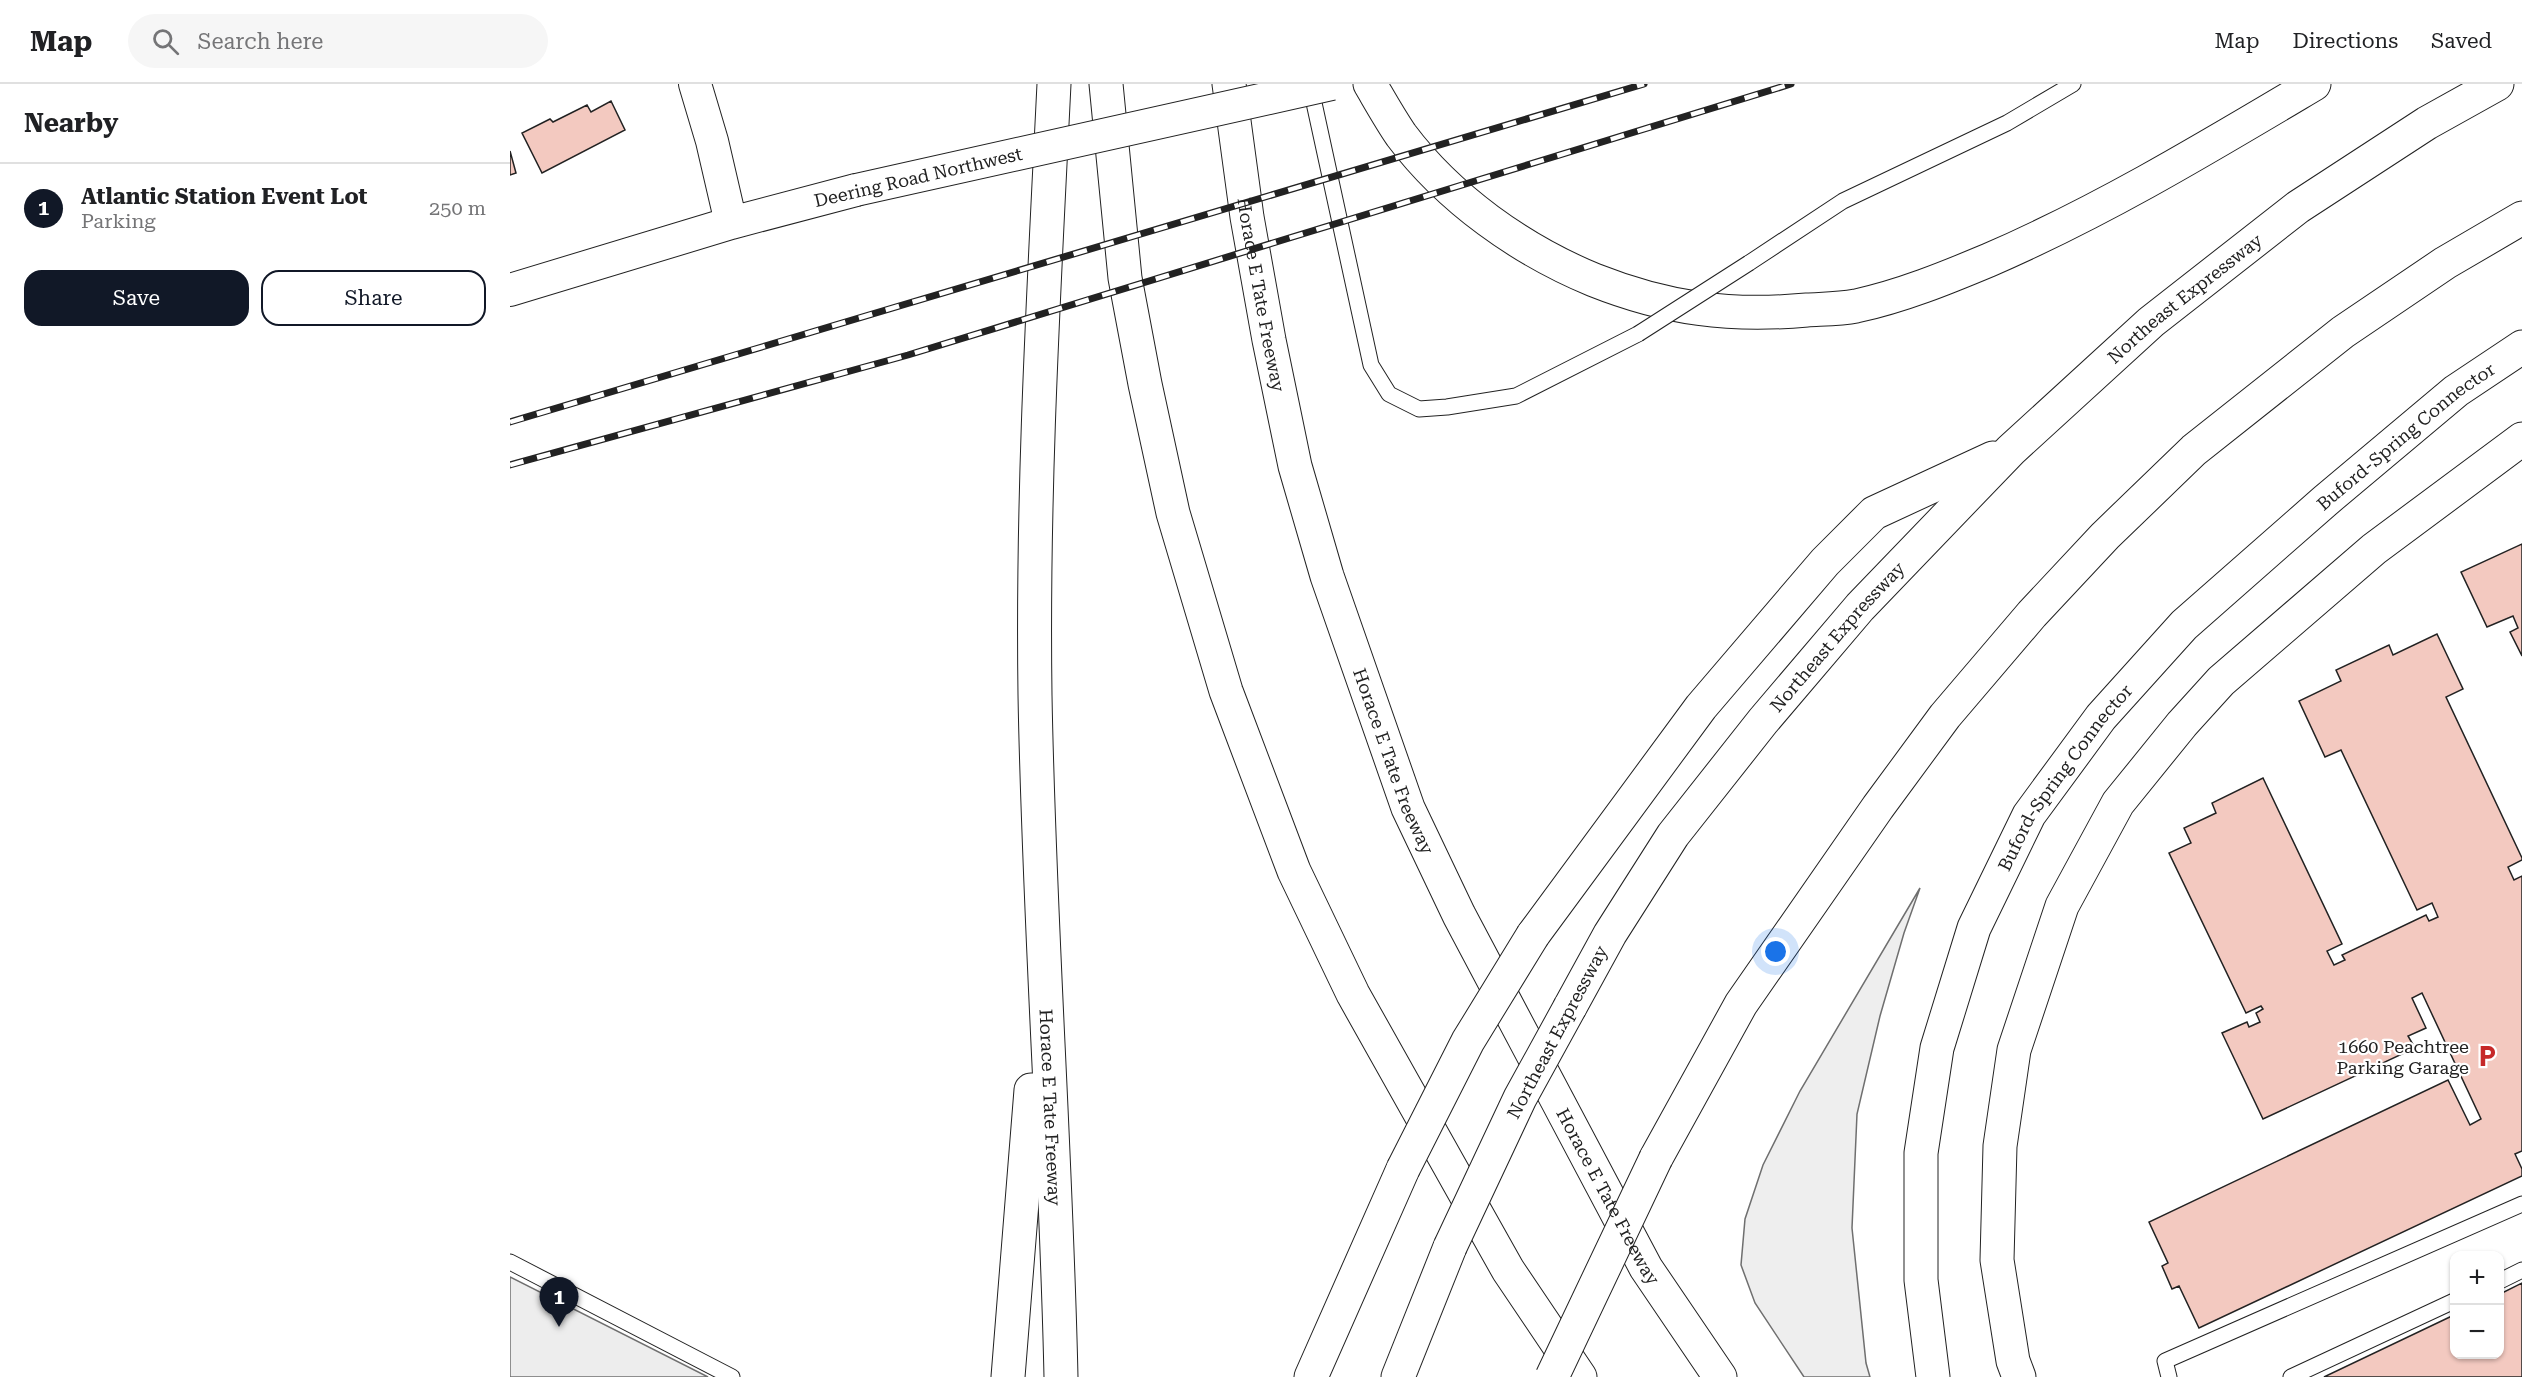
<!DOCTYPE html>
<html lang="en">
<head>
<meta charset="utf-8">
<style>
	:root { --surface:#fff; --page:#f6f6f6; --text:#202124; --muted:#757577; --line:#e0e0e0; --accent:#111827 }
	body { margin:0; font-family:"Roboto Serif",serif; background:var(--page); color:var(--text) }
	.controls { position:absolute; right:18px; bottom:18px; display:grid; overflow:hidden; border-radius:12px; box-shadow:0 2px 4px #0004 }
	.controls button { width:54px; height:54px; display:grid; place-items:center; padding:0; border:0; border-bottom:2px solid var(--line); background:var(--surface); color:var(--text); font:30px sans-serif }
	.you { position:absolute; left:1266px; top:868px; width:21px; height:21px; margin:-15px; border:4px solid #fff; border-radius:50%; background:#1a73e8; box-shadow:0 0 0 9px #1a73e833 }
	.badge { display:grid; place-items:center; width:39px; height:39px; border-radius:50%; background:var(--accent); color:#fff; font-size:20px; font-weight:700 }
	.pin { position:absolute; translate:-50% -50px; filter:drop-shadow(0 2px 3px #0008) }
	.pin::after { content:''; position:absolute; top:32px; width:21px; height:18px; background:inherit; clip-path:polygon(0 0,100% 0,50% 100%) }
	.list { margin:0; padding:0; list-style:none }
	h2 { display:flex; justify-content:space-between; align-items:center; height:78px; margin:0; padding:0 24px; font-size:26px }
	h2 small { font-size:20px; font-weight:400; color:var(--muted) }
	.list li { display:grid; grid-template-columns:39px 1fr auto; gap:18px; align-items:center; box-sizing:border-box; height:90px; padding:0 24px; border-top:2px solid var(--line) }
	.list b { display:block; font-size:22px; white-space:nowrap }
	.list p { margin:0; font-size:20px; white-space:nowrap; color:var(--muted) }
	.list em { font-size:20px; font-style:normal; color:var(--muted) }
	.actions { display:flex; gap:12px; padding:18px 24px }
	.actions a { flex:1; padding:14px 0; border:2px solid var(--accent); border-radius:18px; text-align:center; font-size:21px; color:var(--accent) }
	.actions .main { background:var(--accent); color:#fff }
	.icon { flex:none; width:33px; height:33px; fill:none; stroke:currentColor; stroke-width:2; stroke-linecap:round; stroke-linejoin:round }
	.map { position:relative; flex:none; width:2012px; height:1293px; overflow:hidden }
	header { display:flex; align-items:center; gap:36px; box-sizing:border-box; height:84px; padding:0 30px; background:var(--surface); border-bottom:2px solid var(--line) }
	header strong { font-size:28px }
	nav { display:flex; gap:33px; margin-inline-start:auto; font-size:21px }
	.search { width:420px; height:54px; background:var(--page); display:flex; align-items:center; gap:15px; box-sizing:border-box; padding:0 21px; border-radius:33px; color:var(--muted); font-size:22px }
	main { display:flex }
	aside { flex:1; background:var(--surface) }
	.map>svg:first-child { display:block }
</style>
</head>
<body>
<header>
<strong>Map</strong>
<div class="search"><svg class="icon" aria-label="search" viewBox="0 0 24 24"><circle cx="10" cy="10" r="6"/><path d="M15 15l6 6"/></svg>Search here</div>
<nav><a>Map</a><a>Directions</a><a>Saved</a></nav>
</header>
<main>
<aside>
<h2>Nearby<small></small></h2>
<ul class="list">
<li><span class="badge">1</span><div><b>Atlantic Station Event Lot</b><p>Parking</p></div><em>250 m</em></li>
</ul>
<div class="actions"><a class="main">Save</a><a>Share</a></div>
</aside>
<div class="map">
<svg width="2012" height="1293" viewBox="0 0 2012 1293">
	<rect width="100%" height="100%" fill="#fff"/>
	<path fill="#eee" stroke="#6f6f6f" stroke-width="1.5" d="M1410,804L1394,849L1370,932L1347,1030L1342,1144L1356,1279L1360,1293H1294L1245,1219L1231,1181L1235,1135L1253,1081L1290,1007Z"/>
	<path fill="#ededed" stroke="#6f6f6f" stroke-width="1.5" d="M0,1193L198,1293H0Z"/>
	<path fill="#f3c9c0" stroke="#222" stroke-width="1.5" d="M101,17L115,46L32,89L12,49L40,35L43,38L77,21L81,28Z
		M0,67L6,89L0,91Z
		M2012,460V572L2000,548L2008,544L2003,532L1977,543L1951,488Z
		M1927,550L1953,605L1936,613L2012,774V776L1998,783L2004,796L2012,792V1067L2005,1070L2012,1085V1092L1689,1244L1669,1202L1662,1205L1652,1182L1658,1179L1639,1138L1938,996L1960,1041L1971,1035L1912,909L1902,914L1916,944L1898,952L1905,964L1753,1035L1712,949L1737,938L1739,943L1750,938L1746,929L1753,925L1751,922L1736,929L1659,769L1681,759L1674,744L1706,729L1702,719L1753,694L1832,860L1817,867L1824,881L1835,876L1832,871L1916,831L1919,837L1928,833L1922,819L1907,826L1831,666L1815,673L1789,617L1831,597L1826,586L1879,561L1883,571Z
		M2012,1199V1293H1814L1944,1231V1270H1990V1210Z"/>
	<g fill="none" stroke-linecap="round" stroke-linejoin="round">
		<g stroke="#222" stroke-width="17">
			<path id="service" d="M801,5L861,281L879,310L909,325L937,323L1006,312L1128,250
				M1239,179L1333,117L1497,39L1563,0
				M0,1178L222,1293
				M1990,1197L2012,1186
				M1659,1293L1655,1277L2012,1120
				M1781,1293L1944,1217"/>
		</g>
		<g stroke="#222" stroke-width="34">
			<path id="minor" d="M185,0L202,57L221,139
				M0,206L221,139L346,106"/>
		</g>
		<g stroke="#222" stroke-width="35">
			<g id="motorway">
				<path id="s1" d="M544,0C534,203 522,407 525,611C529,838 546,1065 551,1293"/>
				<path d="M596,0L615,194L635,300L663,429L716,607L784,787L843,910L998,1186L1070,1293"/>
				<path id="s2" d="M719,0L737,133L759,256L785,382L817,492L898,724L949,831L1136,1184L1210,1293"/>
				<path d="M860,0C870,17 880,35 891,51C939,115 1011,166 1084,196C1157,225 1220,233 1297,226C1313,225 1330,225 1346,222C1392,212 1436,194 1479,176C1592,127 1698,63 1804,0"/>
				<path d="M1023,851L1191,623L1315,478L1364,429L1483,374"/>
				<path id="s3" d="M1060,923L1100,850L1163,751L1253,637L1350,523L1501,366L1641,238L1788,123L1917,39L1987,0"/>
				<path d="M1146,1074L1231,920L1368,723L1435,632L1522,530L1595,452L1684,366L1833,248L1935,179L2012,134"/>
				<path d="M498,1293L521,1006"/>
				<path d="M801,1293L893,1085"/>
				<path d="M888,1293L940,1163"/>
				<path id="s4" d="M1423,1293L1411,1196V1069L1427,964L1464,844L1519,731L1591,633L1674,541L1815,417L1946,307L2012,263"/>
				<path d="M1509,1293L1503,1277L1487,1176L1490,1062L1504,966L1552,822L1608,719L1672,640L1711,597L1864,465L2012,355"/>
			</g>
		</g>
		<use href="#service" stroke="#fff" stroke-width="15"/>
		<use href="#minor" stroke="#fff" stroke-width="32"/>
		<use href="#motorway" stroke="#fff" stroke-width="33"/>
		<g stroke="#222" stroke-width="7">
			<path id="rail" d="M0,338L1134,0
				M0,381L398,271L1281,0"/>
		</g>
		<use href="#rail" stroke="#fff" stroke-width="4.5" stroke-dasharray="14" stroke-linecap="butt"/>
		<g stroke="#222" stroke-width="17" stroke-linecap="butt">
			<path id="service-bridge" d="M1128,250L1239,179"/>
		</g>
		<g stroke="#222" stroke-width="34" stroke-linecap="butt">
			<path id="minor-bridge" d="M346,106L822,0"/>
		</g>
		<g stroke="#222" stroke-width="35" stroke-linecap="butt">
			<path id="motorway-bridge" d="M893,1085L958,957L1023,851
				M940,1163L1010,1014L1060,923
				M1042,1293L1146,1074"/>
		</g>
		<use href="#service-bridge" stroke="#fff" stroke-width="15"/>
		<use href="#minor-bridge" stroke="#fff" stroke-width="32"/>
		<use href="#motorway-bridge" stroke="#fff" stroke-width="33"/>
	</g>
	<defs>
		<g id="parking-bare" transform="scale(1.8)"><path d="M-3.5-5.5H1a3.5 3.5 0 0 1 0 7H-1V5.5H-3.5ZM-1-3.4V-.6H.8a1.4 1.4 0 0 0 0-2.8Z" fill="#c62828" stroke="#fff" stroke-width="2.5" paint-order="stroke"/></g>
	</defs>
	<g fill-rule="evenodd">
		<use href="#parking-bare" x="1977" y="972"/>
	</g>
	<g text-anchor="middle" dominant-baseline="central" stroke-width="4.5" stroke-linejoin="round" paint-order="stroke">
		<g font-size="18" fill="#222" stroke="#fff">
			<text transform="translate(408 93) rotate(-13)">Deering Road Northwest</text>
			<text stroke="none"><textPath href="#s2" startOffset="213">Horace E Tate Freeway</textPath></text>
			<text stroke="none"><textPath href="#s3" startOffset="944">Northeast Expressway</textPath></text>
			<text stroke="none"><textPath href="#s4" startOffset="1119">Buford-Spring Connector</textPath></text>
			<text stroke="none"><textPath href="#s3" startOffset="458">Northeast Expressway</textPath></text>
			<text stroke="none"><textPath href="#s2" startOffset="699">Horace E Tate Freeway</textPath></text>
			<text stroke="none"><textPath href="#s4" startOffset="633">Buford-Spring Connector</textPath></text>
			<text transform="translate(1047 948) rotate(-62)">Northeast Expressway</text>
			<text stroke="none"><textPath href="#s1" startOffset="1024">Horace E Tate Freeway</textPath></text>
			<text stroke="none"><textPath href="#s2" startOffset="1185">Horace E Tate Freeway</textPath></text>
		</g>
		<g font-size="18" fill="#222" stroke="#fff" text-anchor="end">
			<text x="1959" y="962">1660 Peachtree<tspan x="1959" dy="21">Parking Garage</tspan></text>
		</g>
	</g>
</svg>
<div class="controls">
<button>+</button>
<button>−</button>
</div>
<div class="you"></div>
<div class="pin badge" style="left:49px;top:1243px">1</div>
</div>
</main>
</body>
</html>
